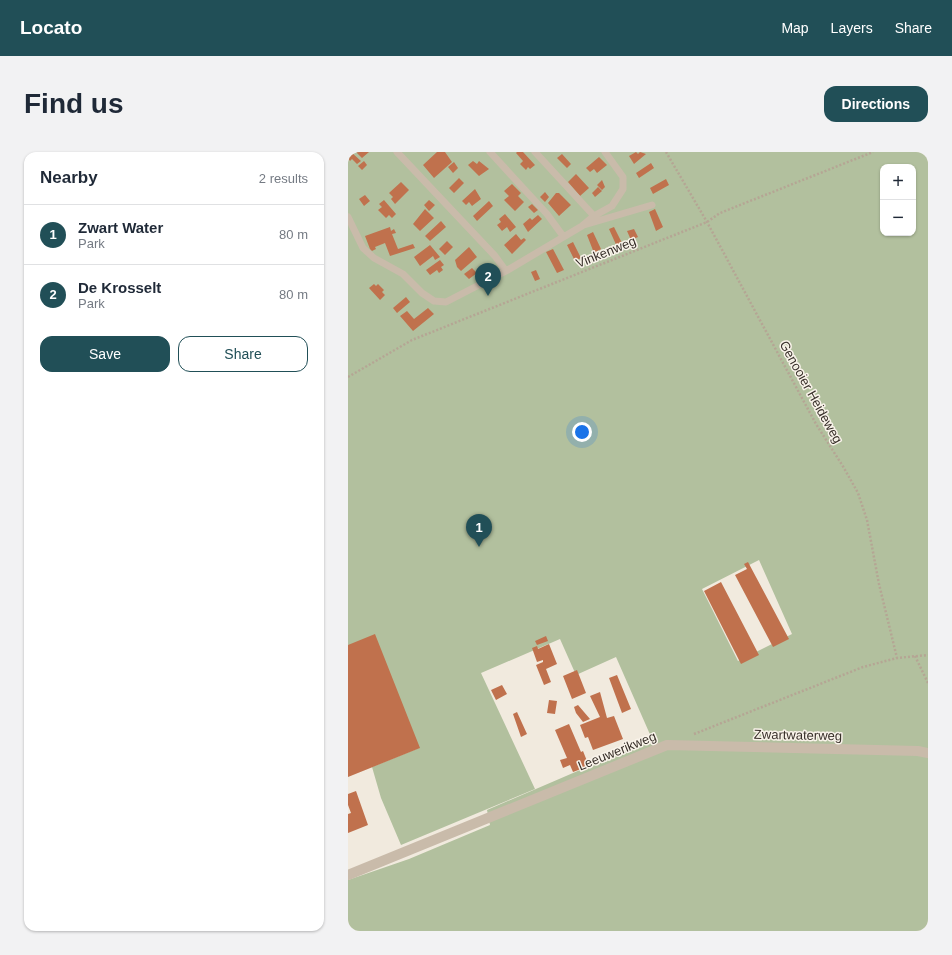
<!DOCTYPE html>
<html lang="en">
<head>
<meta charset="utf-8">
<style>
	:root { --surface:#fff; --page:#f2f2f3; --text:#1f2937; --muted:#747a83; --line:#e0e1e3; --accent:#214f57 }
	body { margin:0; font-family:Arial,sans-serif; background:var(--page); color:var(--text) }
	.controls { position:absolute; right:12px; top:12px; display:grid; overflow:hidden; border-radius:8px; box-shadow:0 1px 3px #0004 }
	.controls button { width:36px; height:36px; display:grid; place-items:center; padding:0; border:0; border-bottom:1px solid var(--line); background:var(--surface); color:var(--text); font:20px sans-serif }
	.you { position:absolute; left:234px; top:280px; width:14px; height:14px; margin:-10px; border:3px solid #fff; border-radius:50%; background:#1a73e8; box-shadow:0 0 0 6px #1a73e833 }
	.badge { display:grid; place-items:center; width:26px; height:26px; border-radius:50%; background:var(--accent); color:#fff; font-size:13px; font-weight:700 }
	.pin { position:absolute; translate:-50% -33px; filter:drop-shadow(0 1px 2px #0008) }
	.pin::after { content:''; position:absolute; top:21px; width:14px; height:12px; background:inherit; clip-path:polygon(0 0,100% 0,50% 100%) }
	.list { margin:0; padding:0; list-style:none }
	h2 { display:flex; justify-content:space-between; align-items:center; height:52px; margin:0; padding:0 16px; font-size:17px }
	h2 small { font-size:13px; font-weight:400; color:var(--muted) }
	.list li { display:grid; grid-template-columns:26px 1fr auto; gap:12px; align-items:center; box-sizing:border-box; height:60px; padding:0 16px; border-top:1px solid var(--line) }
	.list b { display:block; font-size:15px; white-space:nowrap }
	.list p { margin:0; font-size:13px; white-space:nowrap; color:var(--muted) }
	.list em { font-size:13px; font-style:normal; color:var(--muted) }
	.actions { display:flex; gap:8px; padding:12px 16px }
	.actions a { flex:1; padding:9px 0; border:1px solid var(--accent); border-radius:12px; text-align:center; font-size:14px; color:var(--accent) }
	.actions .main { background:var(--accent); color:#fff }
	.map { position:relative; flex:none; width:580px; height:779px; overflow:hidden; border-radius:12px }
	header { display:flex; align-items:center; gap:24px; box-sizing:border-box; height:56px; padding:0 20px; background:var(--accent); color:#fff }
	header strong { font-size:19px }
	nav { display:flex; gap:22px; margin-inline-start:auto; font-size:14px }
	.intro { display:flex; align-items:center; justify-content:space-between; box-sizing:border-box; height:96px; padding:0 24px }
	h1 { margin:0; font-size:28px }
	.button { padding:10px 18px; border-radius:12px; background:var(--accent); color:#fff; font-size:14px; font-weight:700 }
	main { display:flex; gap:24px; padding:0 24px }
	aside { flex:1; background:var(--surface); border-radius:12px; box-shadow:0 1px 3px #0004 }
	.map>svg:first-child { display:block }
</style>
</head>
<body>
<header>
<strong>Locato</strong>
<nav><a>Map</a><a>Layers</a><a>Share</a></nav>
</header>
<div class="intro"><h1>Find us</h1><a class="button">Directions</a></div>
<main>
<aside>
<h2>Nearby<small>2 results</small></h2>
<ul class="list">
<li><span class="badge">1</span><div><b>Zwart Water</b><p>Park</p></div><em>80 m</em></li>
<li><span class="badge">2</span><div><b>De Krosselt</b><p>Park</p></div><em>80 m</em></li>
</ul>
<div class="actions"><a class="main">Save</a><a>Share</a></div>
</aside>
<div class="map">
<svg width="580" height="779" viewBox="0 0 580 779">
	<rect width="100%" height="100%" fill="#f1eade"/>
	<path fill="#b2c09e" fill-rule="evenodd" d="M0,0H580V779H0V728L61,707L142,673L139,658L304,587L268,505L228,523L212,487L133,521L187,637L53,693L33,646L24,615L71,596L0,496ZM535,15H565V81H535ZM411,408L444,482L390,509L354,437Z"/>
	<path fill="#c0714d" d="M3,0L13,9L9,12L4,7L2,9L0,6V3Z
		M8,0H21L14,6Z
		M89,0H97L104,10L86,26L75,13Z
		M169,0H175L187,13L182,17L180,15L178,18L172,12L175,9L168,1Z
		M288,0L290,2L292,0L298,2L286,12L281,4Z
		M214,2L223,12L219,16L209,6Z
		M251,5L259,13L249,21L246,17L242,20L238,16Z
		M16,9L19,13L14,18L10,14Z
		M125,9L129,12L131,9L141,17L131,24L120,13Z
		M106,10L110,16L105,21L100,15Z
		M303,11L306,16L291,26L288,21Z
		M228,22L241,36L232,44L220,30Z
		M111,26L116,31L106,41L101,36Z
		M318,27L321,33L305,42L302,36Z
		M254,28L257,35L254,38L249,33Z
		M53,30L61,38L47,52L43,47L45,45L41,41Z
		M164,32L173,41L170,44L176,50L167,59L156,48L161,44L156,39Z
		M250,35L254,39L247,45L244,41Z
		M127,37L133,47L124,54L121,50L118,53L114,49Z
		M197,40L201,45L197,50L192,45Z
		M208,41H211L223,53L211,64L200,51Z
		M17,43L22,49L16,54L11,47Z
		M36,48L48,62L44,66L41,63L38,66L30,58L34,55L31,52Z
		M81,48L87,53L81,59L76,53Z
		M141,49L145,54L129,69L125,64Z
		M184,52L190,58L186,61L180,55Z
		M77,57L86,66L72,79L65,72Z
		M307,57L315,75L308,79L301,60Z
		M157,62L168,75L162,80L159,75L154,79L149,73L153,70L151,67Z
		M190,63L194,67L180,80L175,72L182,66L184,68Z
		M93,69L98,75L82,89L77,84Z
		M42,75L43,79L46,77L48,81L44,82L50,97L65,92L67,96L42,104L37,91L27,95L28,97L24,99L22,97L17,84Z
		M266,75L276,95L270,97L261,77Z
		M286,77L290,85L283,88L279,79Z
		M245,80L253,97L246,101L239,83Z
		M168,82L173,88L176,86L178,88L164,102L156,93Z
		M99,89L105,95L97,103L91,97Z
		M225,90L233,106L227,109L219,93Z
		M82,93L92,105L87,108L85,104L72,114L66,105Z
		M121,95L129,105L113,119L109,115L107,108Z
		M205,97L216,118L209,121L198,100Z
		M92,108L96,113L93,115L95,118L91,121L89,118L82,123L78,118Z
		M124,116L129,121L121,127L116,122Z
		M188,118L192,127L187,129L183,120Z
		M26,132L28,134L30,132L36,138L34,140L37,143L32,148L21,136Z
		M58,145L62,150L49,161L45,156Z
		M80,156L86,162L65,179L52,164L59,159L66,167Z
		M400,410L441,487L425,495L387,423L399,417L396,412Z
		M373,430L411,503L393,512L356,439Z
		M27,482L72,596L0,625V493Z
		M198,484L200,489L189,493L187,489Z
		M201,492L209,512L198,517L203,530L196,533L188,513L195,510V508L189,510L184,496L189,494L190,497Z
		M229,518L238,541L224,547L215,524Z
		M269,523L283,557L274,561L261,526Z
		M154,533L159,542L148,548L143,538Z
		M252,540L259,566L266,564L275,587L245,598L240,585L237,586L232,573L252,565L242,544Z
		M201,548L209,549L207,562L199,561Z
		M230,553L242,567L235,570L228,561L226,555Z
		M169,560L179,582L173,585L165,562Z
		M221,572L233,600L235,599L241,614L225,620L222,613L215,616L212,608L219,606L207,578Z
		M8,639L20,673L0,681V662L3,661L0,653V642Z"/>
	<g fill="none" stroke-linecap="round" stroke-linejoin="round">
		<path stroke="#b5a594" stroke-width="2.5" stroke-dasharray="2 2" stroke-linecap="butt" d="M318,0L359,70L468,272L496,316L510,341L519,368L531,432L549,506
			M0,225L64,188L359,70L372,61L525,0
			M567,504L580,531
			M346,582L515,515L549,506L580,503"/>
		<path stroke="#c9bbaa" stroke-width="7" d="M49,0L147,104L158,119
			M142,0L199,62L215,84
			M187,0L246,64
			M0,65L15,96L26,106L55,122L74,141L86,149L98,150L158,119L234,74L246,64L264,54L275,37V25L257,0
			M236,73L304,53"/>
		<path stroke="#c9bbaa" stroke-width="10" d="M0,723L319,593L570,599L580,601"/>
	</g>
	<g text-anchor="middle" dominant-baseline="central" stroke-width="3" stroke-linejoin="round" paint-order="stroke">
		<g font-size="13" fill="#372f29" stroke="#f9f3ea">
			<text transform="translate(258 100) rotate(-22)">Vinkenweg</text>
			<text transform="translate(463 240) rotate(61)">Genooier Heideweg</text>
			<text transform="translate(450 583) rotate(1)">Zwartwaterweg</text>
			<text transform="translate(269 599) rotate(-22)">Leeuwerikweg</text>
		</g>
	</g>
</svg>
<div class="controls">
<button>+</button>
<button>−</button>
</div>
<div class="you"></div>
<div class="pin badge" style="left:131px;top:395px">1</div>
<div class="pin badge" style="left:140px;top:144px">2</div>
</div>
</main>
</body>
</html>
